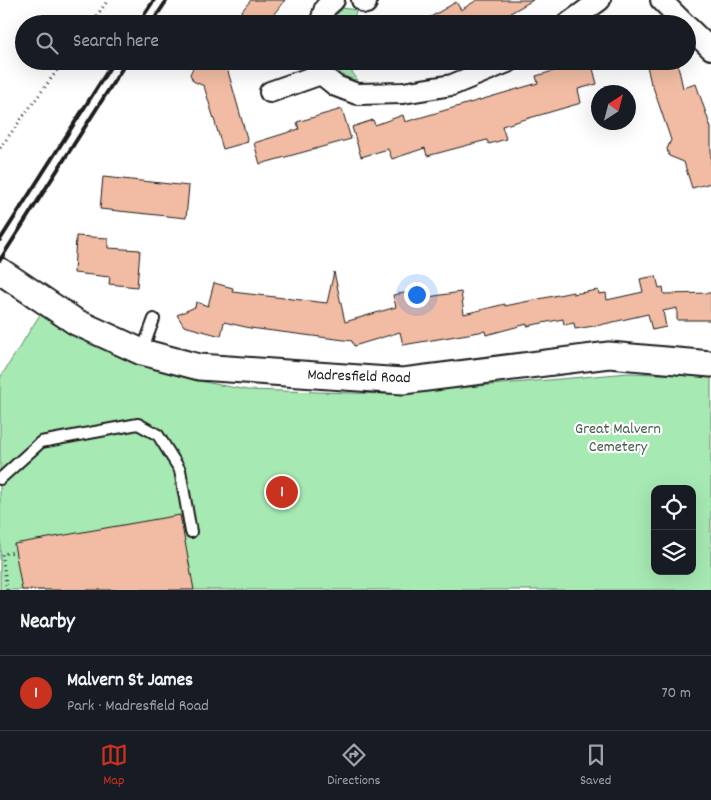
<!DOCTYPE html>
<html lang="en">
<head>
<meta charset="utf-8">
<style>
	:root { --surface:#171b24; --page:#20242c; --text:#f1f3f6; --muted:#9ea1a6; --line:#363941; --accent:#c8321e }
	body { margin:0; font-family:Dekko,sans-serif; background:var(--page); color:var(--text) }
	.controls { position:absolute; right:15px; bottom:15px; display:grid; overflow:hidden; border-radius:10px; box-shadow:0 5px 20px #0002 }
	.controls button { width:45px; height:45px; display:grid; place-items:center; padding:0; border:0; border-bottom:1px solid var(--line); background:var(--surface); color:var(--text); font:25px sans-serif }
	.compass { position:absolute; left:591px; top:85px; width:45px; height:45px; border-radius:50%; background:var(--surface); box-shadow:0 5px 20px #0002; rotate:36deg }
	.you { position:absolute; left:416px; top:294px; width:18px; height:18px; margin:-12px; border:4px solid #fff; border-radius:50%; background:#1a73e8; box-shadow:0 0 0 8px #1a73e833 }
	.badge { display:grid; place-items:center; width:32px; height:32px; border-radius:50%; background:var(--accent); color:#fff; font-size:16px; font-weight:700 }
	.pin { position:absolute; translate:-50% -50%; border:2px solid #fff; box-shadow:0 1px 5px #0006 }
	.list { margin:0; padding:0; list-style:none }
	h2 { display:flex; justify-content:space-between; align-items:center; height:65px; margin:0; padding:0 20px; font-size:21px }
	h2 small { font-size:16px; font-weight:400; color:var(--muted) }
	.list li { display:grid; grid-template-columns:32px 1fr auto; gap:15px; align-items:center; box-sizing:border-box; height:75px; padding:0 20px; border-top:1px solid var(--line) }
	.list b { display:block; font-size:19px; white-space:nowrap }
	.list p { margin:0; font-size:16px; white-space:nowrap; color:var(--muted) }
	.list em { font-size:16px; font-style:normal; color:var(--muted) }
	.icon { flex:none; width:28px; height:28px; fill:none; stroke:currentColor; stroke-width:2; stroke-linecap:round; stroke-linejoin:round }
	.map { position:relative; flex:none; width:711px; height:590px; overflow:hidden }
	.search { position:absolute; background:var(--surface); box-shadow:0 5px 20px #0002; left:15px; right:15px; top:15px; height:55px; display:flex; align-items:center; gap:12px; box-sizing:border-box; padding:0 18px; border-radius:28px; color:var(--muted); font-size:19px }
	.sheet { height:140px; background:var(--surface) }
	nav { display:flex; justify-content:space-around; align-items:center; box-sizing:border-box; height:70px; border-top:1px solid var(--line); background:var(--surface); font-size:14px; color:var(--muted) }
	nav a { display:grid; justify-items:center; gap:2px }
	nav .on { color:var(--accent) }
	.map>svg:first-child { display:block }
</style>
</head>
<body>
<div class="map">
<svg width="711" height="590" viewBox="0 0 711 590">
	<rect width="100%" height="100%" fill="#fff"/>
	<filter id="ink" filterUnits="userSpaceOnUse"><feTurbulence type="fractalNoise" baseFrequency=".02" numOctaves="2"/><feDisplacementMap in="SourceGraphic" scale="10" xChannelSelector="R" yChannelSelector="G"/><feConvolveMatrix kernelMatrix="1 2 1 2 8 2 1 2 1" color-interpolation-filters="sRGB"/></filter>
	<g filter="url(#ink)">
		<path fill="#a6e9b3" stroke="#618268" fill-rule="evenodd" d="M342,8L357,10L351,24H332L334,18Z
			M329,61H346L348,67L358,80C347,80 334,70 329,61Z
			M41,313L148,366L199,381L247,390L387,394L629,373L711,376V590H0V378ZM655,489H692V571H655Z"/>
		<path fill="#f1bca3" stroke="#1c1c1c" d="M251,0H285L266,24H231Z
			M477,0H533L507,15L512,24H419L456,2L461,10Z
			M203,61H225L248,142L223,149L204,86L193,81L190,74L195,64Z
			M563,61H591L597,84L578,89L581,103L502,126L506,139L489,144L487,140L427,156L425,148L392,159L388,149L361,157L352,127L373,120L375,125L403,115L405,122L538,83L536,76L564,68Z
			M646,61H677L683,88L696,84L711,128V183L692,188L684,162L669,156L667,149L671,140L652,84H651Z
			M342,109L351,139L260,164L254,143L299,129L297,122Z
			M103,177L189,186L186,218L100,209Z
			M76,236L108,238V248L140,250L137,287L109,284L110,277L74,273Z
			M334,272L345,322L396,307L393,295L426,289L428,297L461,292L464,314L505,304V306L573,292V294L598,290L599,294L606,293L607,300L643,292L640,279L656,276L659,288L663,287L664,294L711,293V320H677V308L663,311L666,327L652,330L648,314L600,325L575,329L574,323L564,325L563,319L527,326V324L486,335L485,331L403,345L400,332L354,346L352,341L250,328L224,322L221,336L184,326L177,315L195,307L196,302L208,306L214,283L233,288L232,292L327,303Z
			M180,515L194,590H22L14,544Z"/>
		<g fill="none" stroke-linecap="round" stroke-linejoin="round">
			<g stroke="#1c1c1c" stroke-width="14">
				<path id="service" d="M142,351L154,319
					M0,479L41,442L138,424L158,435L180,470L191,532"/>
			</g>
			<g stroke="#1c1c1c" stroke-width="24">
				<path id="minor" d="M362,0L366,3
					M661,0L685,24
					M320,24L325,8L334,0
					M567,24L600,0
					M687,26L711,49
					M318,61L321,74L336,86L357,94L403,93L452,85L510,61
					M270,92L321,74"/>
			</g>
			<g stroke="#1c1c1c" stroke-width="29">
				<path id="tertiary" d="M0,271L76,322L142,352L199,367L403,381L609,355L711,364"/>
			</g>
			<path stroke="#1c1c1c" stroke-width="3" stroke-dasharray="1 4" stroke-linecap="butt" d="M91,24L108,0
				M348,61L352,70
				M0,148L64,61
				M7,590L2,554L15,552"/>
			<use href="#service" stroke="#fff" stroke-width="10"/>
			<use href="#minor" stroke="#fff" stroke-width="20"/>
			<use href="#tertiary" stroke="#fff" stroke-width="25"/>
			<path stroke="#1c1c1c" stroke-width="4" d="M138,24L154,0
				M151,24L167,0
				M0,240L114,61
				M0,260L127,61"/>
		</g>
	</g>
	<g text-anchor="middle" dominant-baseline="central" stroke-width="4.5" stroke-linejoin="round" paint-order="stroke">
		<g font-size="16" fill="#1c1c1c" stroke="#fff">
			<text transform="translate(359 377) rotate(2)">Madresfield Road</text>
		</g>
		<g font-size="16" fill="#455a49" stroke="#fff">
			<text x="618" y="429">Great Malvern<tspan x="618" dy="18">Cemetery</tspan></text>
		</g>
	</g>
</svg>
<div class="controls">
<button><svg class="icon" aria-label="locate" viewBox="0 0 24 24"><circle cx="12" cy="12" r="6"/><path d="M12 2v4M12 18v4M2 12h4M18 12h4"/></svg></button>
<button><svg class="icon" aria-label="layers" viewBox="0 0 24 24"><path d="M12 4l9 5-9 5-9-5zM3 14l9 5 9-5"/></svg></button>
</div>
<svg class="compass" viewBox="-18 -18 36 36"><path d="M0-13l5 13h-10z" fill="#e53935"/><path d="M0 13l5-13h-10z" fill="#9ea1a6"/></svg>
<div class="you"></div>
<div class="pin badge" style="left:282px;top:492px">1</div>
<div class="search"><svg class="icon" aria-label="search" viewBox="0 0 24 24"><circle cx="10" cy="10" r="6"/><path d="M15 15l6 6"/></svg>Search here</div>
</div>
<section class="sheet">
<h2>Nearby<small></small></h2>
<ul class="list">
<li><span class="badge">1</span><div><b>Malvern St James</b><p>Park · Madresfield Road</p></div><em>70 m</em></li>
</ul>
</section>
<nav>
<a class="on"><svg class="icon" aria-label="map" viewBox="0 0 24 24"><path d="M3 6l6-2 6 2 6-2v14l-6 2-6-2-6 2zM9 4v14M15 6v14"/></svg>Map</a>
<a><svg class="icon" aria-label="directions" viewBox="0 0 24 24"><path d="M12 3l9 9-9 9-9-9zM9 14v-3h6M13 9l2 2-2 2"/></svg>Directions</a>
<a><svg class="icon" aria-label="saved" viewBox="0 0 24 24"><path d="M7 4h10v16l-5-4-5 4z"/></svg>Saved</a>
</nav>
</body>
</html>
